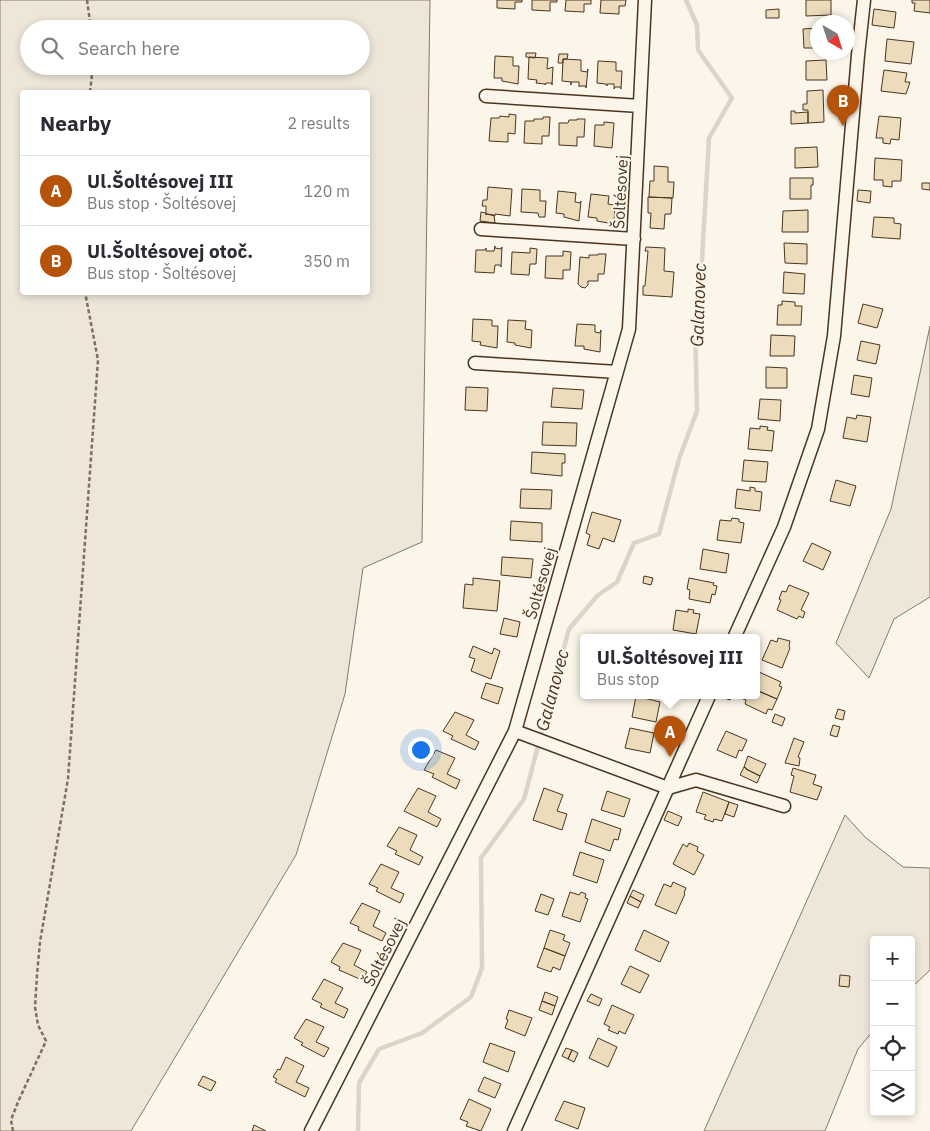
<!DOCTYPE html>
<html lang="en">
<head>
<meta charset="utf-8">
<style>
	:root { --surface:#fff; --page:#f7f7f7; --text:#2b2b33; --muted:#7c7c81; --line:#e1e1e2; --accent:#b45309 }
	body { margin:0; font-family:"IBM Plex Sans",sans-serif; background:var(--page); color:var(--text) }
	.controls { position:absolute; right:15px; bottom:15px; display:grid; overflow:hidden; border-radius:5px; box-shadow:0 2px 8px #0003 }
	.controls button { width:45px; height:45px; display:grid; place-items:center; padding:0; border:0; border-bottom:1px solid var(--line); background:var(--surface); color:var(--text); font:25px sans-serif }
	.compass { position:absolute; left:810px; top:15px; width:45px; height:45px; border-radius:50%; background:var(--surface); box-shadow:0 2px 8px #0003; rotate:141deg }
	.you { position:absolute; left:420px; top:749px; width:18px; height:18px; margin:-12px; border:4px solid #fff; border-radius:50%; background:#1a73e8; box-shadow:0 0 0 8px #1a73e833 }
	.badge { display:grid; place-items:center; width:32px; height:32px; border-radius:50%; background:var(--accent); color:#fff; font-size:16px; font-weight:700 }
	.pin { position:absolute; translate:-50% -41px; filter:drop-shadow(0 1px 2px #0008) }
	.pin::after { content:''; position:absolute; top:26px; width:18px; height:15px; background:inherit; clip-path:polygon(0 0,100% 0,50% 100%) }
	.popup { position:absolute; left:580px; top:634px; width:180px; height:65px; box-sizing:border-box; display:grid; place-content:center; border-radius:5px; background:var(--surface); filter:drop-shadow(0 1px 4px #0005); font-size:16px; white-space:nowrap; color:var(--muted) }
	.popup b { font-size:19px; color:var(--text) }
	.popup::after { content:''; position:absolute; left:50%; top:100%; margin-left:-10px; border:10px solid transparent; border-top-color:var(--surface) }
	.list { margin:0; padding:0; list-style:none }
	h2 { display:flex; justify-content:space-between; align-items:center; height:65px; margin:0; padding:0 20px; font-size:21px }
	h2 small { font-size:16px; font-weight:400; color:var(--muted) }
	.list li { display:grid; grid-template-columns:32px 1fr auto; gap:15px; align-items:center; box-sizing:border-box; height:70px; padding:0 20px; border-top:1px solid var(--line) }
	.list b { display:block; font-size:19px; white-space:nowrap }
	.list p { margin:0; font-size:16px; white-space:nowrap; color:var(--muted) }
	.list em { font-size:16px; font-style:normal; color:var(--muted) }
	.icon { flex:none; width:28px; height:28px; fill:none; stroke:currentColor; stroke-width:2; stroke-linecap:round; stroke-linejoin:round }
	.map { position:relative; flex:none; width:930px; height:1131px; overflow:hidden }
	.search { position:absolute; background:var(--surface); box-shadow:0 2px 8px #0003; left:20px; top:20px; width:350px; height:55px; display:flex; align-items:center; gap:12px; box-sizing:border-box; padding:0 18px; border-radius:28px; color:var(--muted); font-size:19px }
	.panel { position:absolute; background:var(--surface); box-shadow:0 2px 8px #0003; left:20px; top:90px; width:350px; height:205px; border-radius:5px }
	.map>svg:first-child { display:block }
</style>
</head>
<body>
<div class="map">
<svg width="930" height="1131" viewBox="0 0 930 1131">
	<rect width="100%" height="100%" fill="#fbf6e9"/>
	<path fill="#ede6d9" stroke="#887966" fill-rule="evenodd" d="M0,0H430L422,542L363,568L345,694L296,855L131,1131H0ZM29,29H361V66H29ZM368,92V292H22V92Z
		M930,326V597L894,619L869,678L836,643L891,509Z
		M845,815L865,837L903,867L930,868V970L911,988V940H874V1030L858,1049L825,1131H704Z"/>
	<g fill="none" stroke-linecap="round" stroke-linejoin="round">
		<path stroke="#dcd4c6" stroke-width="4.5" d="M358,1131L359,1083L379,1049L422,1033L471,997L482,968L481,858L524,799L569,629L598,595L617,582L634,543L659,534L679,459L697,411L695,321L702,260L709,138L732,98L698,50L697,25L686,0"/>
	</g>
	<path fill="#ecdcbc" stroke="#4a3520" d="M497,0H522V2H515V9L497,8Z
		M532,0H557V2H550V11L532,10Z
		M566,0H591V4H584V12L565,11Z
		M601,0H626L625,6H619V14L600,13Z
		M806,0H831V15L806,16Z
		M912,0H930V13L914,11L915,3H912Z
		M779,9V18H766V10Z
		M874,9L896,12L894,28L872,25Z
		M818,28V48H804L803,29Z
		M887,39L914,42L911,64L885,61Z
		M526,53H536L535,58L526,57Z
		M559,54H568L567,59H563V63H558Z
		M495,56L513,57V66H519L518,84L502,81V78H494Z
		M529,57L548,58L547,69L553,67L552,85V83H546L545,85V84L536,83L537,80L528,79Z
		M563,59L581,60V71L587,72L588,69L586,88V86H580L579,87V82H571V85V82L562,81Z
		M826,60L827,80H806V61Z
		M598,61L616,62V71H622L621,89L620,87H615L614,89V84H607V86L606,84L597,83Z
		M884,70L907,73L905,82H910L906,94L881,91Z
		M823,90L824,122L808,123V110H803V104H807V91Z
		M791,111H795V113L808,112V123L791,124Z
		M509,114L516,115L515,134L508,133V142L489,141L491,118H499L500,116L509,117Z
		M879,116L901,118L899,140L891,139L890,144L883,143V138H876Z
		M543,117H550L549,136H542V144L524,143L525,121H534V119H543Z
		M577,119H585L584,137H577V146L559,145V123H568L569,120H577Z
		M604,122L614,123L612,148L594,146L595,125H604Z
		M817,147L818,167L795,168V148Z
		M875,158L902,160L901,181H892V187L883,186V180H874Z
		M654,166L668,167V182H674L673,198L649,197L650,181H654Z
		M790,178H813V185H811V199H790Z
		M922,183H930V190L922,189Z
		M488,187L512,189L510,216L495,214V216L487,214L486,215V206H482L483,200H487Z
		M522,189L540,190V201H546L545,217H539L538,213L521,212Z
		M858,190L871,191L870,203L857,201Z
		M558,191L576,193L575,202L580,203L581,201L579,221L564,217V214L556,213Z
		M591,194L609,196L608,204L615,205L614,224L597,221V218L588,217Z
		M648,197L672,198L671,214H665L664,229L650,228L651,213H648Z
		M808,210V232H782L783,211Z
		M481,212L486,213V215L487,214L494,215L495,223L480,221Z
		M874,217L894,218V223L901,224L900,239L872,237Z
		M784,243L807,244V264L785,263Z
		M495,246V248L501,249L502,247L501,267L500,265H495L494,273L475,272L476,250H485L486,248V251H494Z
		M646,247L665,248L664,271L674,272L672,297L643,295V286H645L648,251H645Z
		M530,248L537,249L536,264H530L529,275L511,274L512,252L530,253Z
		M563,251L571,252L570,270H563V279L545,278L546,256H563Z
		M598,254H606L604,274H598V281H588V285L585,288L581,287L578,284L580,257L589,258V255H598Z
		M784,272L805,274L804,294L783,293Z
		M782,301L795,302V306H802L801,325H777L778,305H782Z
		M863,304L883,309L877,328L858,323Z
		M473,319L492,320V326H498L497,348L480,345L481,342L472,341Z
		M508,320L526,321L525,329L532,330L531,348L515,345V343L507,342Z
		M577,324L595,325V332L600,333L601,330L600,352L584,349V346H575Z
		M771,335L795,336L794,356H770Z
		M861,341L880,345L876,364L857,360Z
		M766,367L787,368V388H766Z
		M854,375L872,378L869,397L851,394Z
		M466,387L488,388L487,411L465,410Z
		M553,388L584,390L582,409L551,407Z
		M760,399L781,400L780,421L758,419Z
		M857,415L871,417L867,442L843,438L847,417L856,419Z
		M543,422L577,423L576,446L542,445Z
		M760,426L768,427L767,430L774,431L772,451L748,449L750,428L760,429Z
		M532,452L565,454V463H562V476L531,473Z
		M744,460L768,462L766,482L742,481Z
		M836,480L856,486L850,506L830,501Z
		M750,487L755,488V491L762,492L760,511L735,508L737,489L750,491Z
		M521,489L552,490L551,509L520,508Z
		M592,512L621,520L614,542L603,538L599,549L587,545L590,535L586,533Z
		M732,518L739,519V522L744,523L741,543L717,540L720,520L731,521Z
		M511,521L542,523V542L510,540Z
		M812,543L831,552L823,570L803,561Z
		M703,549L729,554L726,573L700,569Z
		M502,557L533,559L531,578L501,575Z
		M644,576L653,578L651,585L643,583Z
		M473,578L500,581L497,611L463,608L465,584L473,585Z
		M689,578L714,583L713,585L717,586L715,595L712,594L710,603L689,599L690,590L687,589Z
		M789,585L809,593L801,610L805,612L803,618L799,616L797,619L777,610L781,600L779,599L782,591L786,592Z
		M688,609L694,610L693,613L700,614L696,634L673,630L676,610L688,612Z
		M504,618L520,622L517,637L500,634Z
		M778,638L790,641L789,646L790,648L782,668L762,660L771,640L777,642Z
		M473,646L492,654L494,648L500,651L491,679L471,671L475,659L469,657Z
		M759,672L781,682L779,686L782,687L777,699L756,690V676H758Z
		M486,683L503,688L498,704L481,698Z
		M756,690L777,699L772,710L768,709L766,714L745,704L746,700L743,699L744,696H756Z
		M636,696L660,702L656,722L632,717Z
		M719,696H732L730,700Z
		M838,709L845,711L843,720L835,718Z
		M455,712L474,720L466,735L479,742L475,750L451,739L453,736L443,731Z
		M775,714L785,718L782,726L772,722Z
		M833,725L840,727L837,737L830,735Z
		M630,728L654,733L650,753L625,748Z
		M726,731L747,740L742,751L739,750L736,758L717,750Z
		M794,738L804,742L798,757L800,758L799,766L785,763Z
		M436,750L455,758L447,774L460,780L456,789L432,777L434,774L424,770Z
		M748,756L766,764L760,776L746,769V768L744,767Z
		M744,767L746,768V769L760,776L757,783L740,775Z
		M793,768L816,775L813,784L822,787L817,800L790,792L794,776L791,775Z
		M418,788L436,796L428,812L441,819L437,827L404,811Z
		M544,788L563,795L557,811L567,814L562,830L533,820Z
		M607,791L630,799L624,817L601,810Z
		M703,792L729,802L722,821L714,819L713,822L704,819L706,815L696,812Z
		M729,802L738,805L734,817L725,814Z
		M668,811L682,817L678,826L664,820Z
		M592,819L621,829L618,840L614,839L610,851L585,842Z
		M399,827L417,835L410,850L423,857L419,865L395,854L397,851L387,846Z
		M689,843L698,847L697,851L704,855L694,875L673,864L683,844L687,847Z
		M580,852L604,860L597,883L573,875Z
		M381,864L399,872L391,888L404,894L400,903L376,891L378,888L369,884Z
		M673,882L686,888L684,893L685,894L676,914L655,905L664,884L671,887Z
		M633,890L644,895L641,902L630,896Z
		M570,892L579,895L581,892L586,894L585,898L588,899L580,922L562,916Z
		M541,894L554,899L548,915L535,911Z
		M630,896L641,902L638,908L627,903Z
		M362,903L380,911L373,926L386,933L382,941L358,930L359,927L350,923Z
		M550,930L565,935L563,940L570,943L565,956L544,948Z
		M644,930L669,942L660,962L635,950Z
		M343,943L361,950L354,965L367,972L362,980L339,970L340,967L331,962Z
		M544,948L565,956L560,970L553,967L551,972L537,967Z
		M630,966L649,975L640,993L621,984Z
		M840,975L850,976L849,987L839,986Z
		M324,979L343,988L335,1003L348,1009L344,1018L320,1007L322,1004L312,999Z
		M545,992L558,997L555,1006L542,1001Z
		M591,994L602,999L599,1006L587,1001Z
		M542,1001L555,1006L552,1015L539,1010Z
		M612,1005L634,1015L625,1034L619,1031L618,1034L608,1030L610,1027L604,1024Z
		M509,1010L532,1018L525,1036L505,1028L508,1020L506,1019Z
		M306,1019L324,1027L316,1042L329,1048L324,1057L301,1045L303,1043L294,1038Z
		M598,1038L617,1047L608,1067L589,1058Z
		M490,1043L515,1052L508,1072L483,1062Z
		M566,1048L572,1050L568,1059L562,1056Z
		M572,1050L578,1053L574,1062L568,1059Z
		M286,1057L304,1066L296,1082L309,1088L305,1097L275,1082L277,1079L273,1077L278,1069L280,1070Z
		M203,1076L216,1082L211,1091L198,1085Z
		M484,1077L501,1084L495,1098L478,1091Z
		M469,1099L491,1109L481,1131L466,1126L468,1122L460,1119Z
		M564,1101L585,1108L578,1129L555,1120Z
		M254,1125L266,1131H252Z"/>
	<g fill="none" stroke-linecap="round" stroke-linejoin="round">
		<g stroke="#4a3520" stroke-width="15">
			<path id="street" d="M486,96L640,106
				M481,229L634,239
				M475,363L617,372
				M734,638L784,527L818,429L834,336L858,55L864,0
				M515,731L668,788L696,780L784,806
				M311,1131L515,731L629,329L645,0
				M514,1131L709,696"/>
		</g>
		<path stroke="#7f6f5c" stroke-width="2.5" stroke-dasharray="4 2.5" stroke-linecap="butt" d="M87,0L91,29
			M90,92L93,66
			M13,1131L11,1120L18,1102L46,1041L38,1025L35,1007L37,975L40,942L68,779L98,360L85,292"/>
		<use href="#street" stroke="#fbf6e9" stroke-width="12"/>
	</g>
	<g text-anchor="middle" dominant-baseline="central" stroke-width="4" stroke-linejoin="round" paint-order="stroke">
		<g font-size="16" fill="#4a3520" stroke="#fbf6e9">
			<text transform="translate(620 192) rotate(-87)">Šoltésovej</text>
			<text transform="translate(540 583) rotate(-74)">Šoltésovej</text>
			<text transform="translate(384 952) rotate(-63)">Šoltésovej</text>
		</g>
		<g font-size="18" font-style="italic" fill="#4a3520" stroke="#fbf6e9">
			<text transform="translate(698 305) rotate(-88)">Galanovec</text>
			<text transform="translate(552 690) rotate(-75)">Galanovec</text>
		</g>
	</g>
</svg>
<div class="controls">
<button>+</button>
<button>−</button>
<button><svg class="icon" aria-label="locate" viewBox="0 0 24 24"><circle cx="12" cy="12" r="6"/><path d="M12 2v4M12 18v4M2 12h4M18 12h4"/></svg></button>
<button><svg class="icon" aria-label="layers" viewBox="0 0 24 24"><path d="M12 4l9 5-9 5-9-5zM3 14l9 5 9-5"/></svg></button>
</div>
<svg class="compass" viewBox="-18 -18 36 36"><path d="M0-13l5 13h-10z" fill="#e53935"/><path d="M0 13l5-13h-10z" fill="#7c7c81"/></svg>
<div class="you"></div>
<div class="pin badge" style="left:670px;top:757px">A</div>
<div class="popup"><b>Ul.Šoltésovej III</b>Bus stop</div>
<div class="pin badge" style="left:843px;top:126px">B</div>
<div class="search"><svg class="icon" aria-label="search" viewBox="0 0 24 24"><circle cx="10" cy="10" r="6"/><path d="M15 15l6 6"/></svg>Search here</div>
<section class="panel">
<h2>Nearby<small>2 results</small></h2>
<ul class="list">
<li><span class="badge">A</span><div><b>Ul.Šoltésovej III</b><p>Bus stop · Šoltésovej</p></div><em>120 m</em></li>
<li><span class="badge">B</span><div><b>Ul.Šoltésovej otoč.</b><p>Bus stop · Šoltésovej</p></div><em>350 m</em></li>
</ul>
</section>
</div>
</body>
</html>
